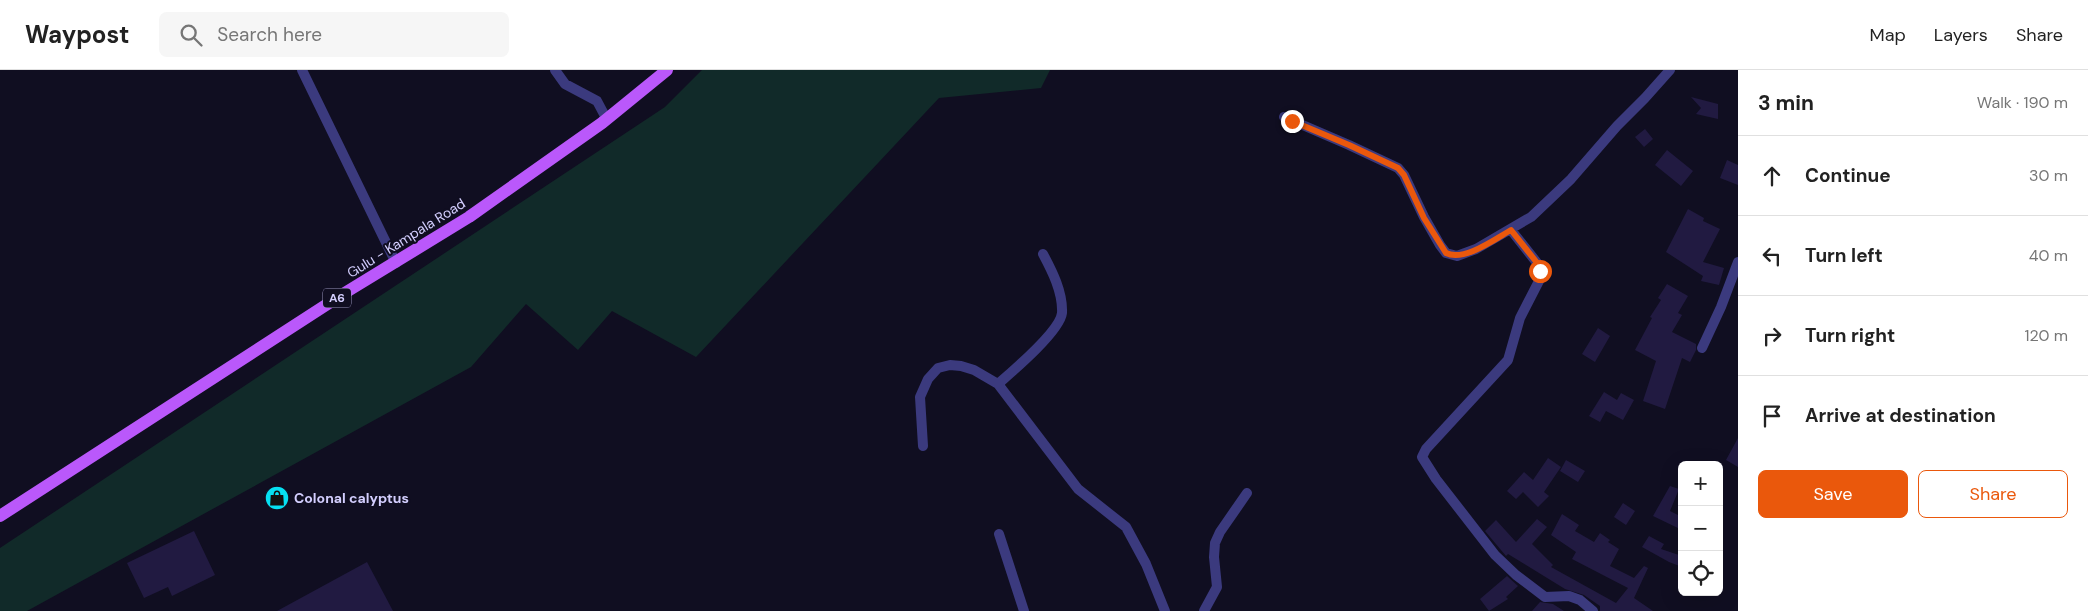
<!DOCTYPE html>
<html lang="en">
<head>
<meta charset="utf-8">
<style>
	:root { --surface:#fff; --page:#f6f6f6; --text:#222; --muted:#767676; --line:#e0e0e0; --accent:#ea580c }
	body { margin:0; font-family:"DM Sans",sans-serif; background:var(--page); color:var(--text) }
	.controls { position:absolute; right:15px; bottom:15px; display:grid; overflow:hidden; border-radius:8px; box-shadow:0 5px 20px #0002 }
	.controls button { width:45px; height:45px; display:grid; place-items:center; padding:0; border:0; border-bottom:1px solid var(--line); background:var(--surface); color:var(--text); font:25px sans-serif }
	.stop { position:absolute; width:15px; height:15px; margin:-11px; border:4px solid #ea580c; border-radius:50%; background:#fff }
	.stop.end { background:#ea580c; border-color:#fff; box-shadow:0 1px 5px #0008 }
	.list { margin:0; padding:0; list-style:none }
	h2 { display:flex; justify-content:space-between; align-items:center; height:65px; margin:0; padding:0 20px; font-size:21px }
	h2 small { font-size:16px; font-weight:400; color:var(--muted) }
	.list li { display:grid; grid-template-columns:32px 1fr auto; gap:15px; align-items:center; box-sizing:border-box; height:80px; padding:0 20px; border-top:1px solid var(--line) }
	.list b { display:block; font-size:19px; white-space:nowrap }
	.list em { font-size:16px; font-style:normal; color:var(--muted) }
	.actions { display:flex; gap:10px; padding:15px 20px }
	.actions a { flex:1; padding:11px 0; border:1px solid var(--accent); border-radius:8px; text-align:center; font-size:18px; color:var(--accent) }
	.actions .main { background:var(--accent); color:#fff }
	.icon { flex:none; width:28px; height:28px; fill:none; stroke:currentColor; stroke-width:2; stroke-linecap:round; stroke-linejoin:round }
	.map { position:relative; flex:none; width:1738px; height:541px; overflow:hidden }
	header { display:flex; align-items:center; gap:30px; box-sizing:border-box; height:70px; padding:0 25px; background:var(--surface); border-bottom:1px solid var(--line) }
	header strong { font-size:24px }
	nav { display:flex; gap:28px; margin-inline-start:auto; font-size:18px }
	.search { width:350px; height:45px; background:var(--page); display:flex; align-items:center; gap:12px; box-sizing:border-box; padding:0 18px; border-radius:8px; color:var(--muted); font-size:19px }
	main { display:flex }
	aside { flex:1; background:var(--surface) }
	.map>svg:first-child { display:block }
</style>
</head>
<body>
<header>
<strong>Waypost</strong>
<div class="search"><svg class="icon" aria-label="search" viewBox="0 0 24 24"><circle cx="10" cy="10" r="6"/><path d="M15 15l6 6"/></svg>Search here</div>
<nav><a>Map</a><a>Layers</a><a>Share</a></nav>
</header>
<main>
<div class="map">
<svg width="1738" height="541" viewBox="0 0 1738 541">
	<rect width="100%" height="100%" fill="#100e21"/>
	<path fill="#112a29" d="M702,0H1050L1041,18L939,28L696,287L612,241L578,280L526,234L471,297L27,541H0V478L665,37Z"/>
	<path fill="#211a41" d="M1691,27L1718,34V49L1696,44L1701,38Z
		M1645,59L1653,69L1644,77L1635,67Z
		M1667,80L1693,101L1681,116L1655,95Z
		M1727,90L1738,95V115L1720,108Z
		M1688,139L1704,148L1703,151L1720,159L1703,192L1724,198L1719,215L1701,211L1703,206L1666,182Z
		M1667,214L1688,226L1678,243L1682,245L1672,262L1696,274V280L1690,292L1682,288L1665,339L1643,331L1656,291L1635,280L1652,248L1650,247L1661,230L1658,228Z
		M1598,258L1610,266L1595,292L1582,284Z
		M1604,322L1617,330L1621,323L1634,330L1623,350L1606,341L1600,352L1589,346Z
		M1738,368V397L1726,390Z
		M1548,388L1561,397L1544,422L1549,426L1538,437L1523,422L1516,429L1507,421L1524,402L1533,410Z
		M1566,390L1585,401L1578,412L1560,401Z
		M1670,416L1679,419L1670,441L1682,447V460L1653,446Z
		M1623,433L1635,441L1626,455L1614,447Z
		M1562,444L1579,455L1575,461L1594,472L1600,463L1610,470L1608,472L1619,479L1610,496L1634,508L1644,496L1648,498L1634,528L1653,541H1600V536L1584,525L1565,519L1508,484L1506,486L1485,461L1496,450L1516,472L1537,449L1547,457L1532,474L1553,495L1551,497L1616,533L1628,518L1572,489L1576,482L1551,465Z
		M194,461L215,505L172,526L168,517L144,528L127,493Z
		M1649,466L1664,474L1661,479L1682,486V497L1669,492L1642,477Z
		M367,492L393,541H277Z
		M1507,506L1518,516L1506,527L1508,529L1489,541L1480,529Z
		M1540,532L1553,534L1564,541H1532Z"/>
	<g fill="none" stroke-linecap="round" stroke-linejoin="round">
		<path stroke="#3b3a7e" stroke-width="10" d="M302,0L396,193
			M555,0L565,14L597,31L605,46L602,53
			M1284,47L1349,75L1398,98L1404,105L1424,147L1440,175L1446,183L1457,186L1476,179L1531,147L1571,109L1617,56L1645,28L1670,0
			M1511,160L1538,194L1540,201L1539,211L1520,248L1508,290L1426,379L1422,387L1436,409L1495,485L1516,505L1545,527L1569,526L1580,530L1593,541
			M1702,278L1721,237L1738,192
			M998,314C1013,301 1060,261 1062,243C1063,222 1052,201 1043,184
			M923,376L920,327L928,309L938,298L950,295L961,296L974,300L998,314L1078,419L1126,457L1146,494L1165,541
			M999,464L1024,541
			M1204,541L1217,517L1214,487L1215,473L1220,462L1247,423"/>
		<path stroke="#ba58fb" stroke-width="12" d="M0,446L343,224L469,147L602,53L667,0"/>
	</g>
	<g fill="none" stroke-linecap="round" stroke-linejoin="round">
		<path stroke="#ea580c" stroke-width="6" d="M1292,51L1349,75L1398,98L1404,105L1424,148L1446,183C1464,192 1495,169 1511,160L1538,194L1540,201"/>
	</g>
	<defs>
		<g id="shop-disc" transform="scale(1.25)"><circle r="9.5" fill="#06e0f2" stroke="#100e21"/><path d="M-5-2.5h2.3a2.7 3.5 0 0 1 5.4 0H5L5.5 6h-11ZM-1.5-2.5h3a1.5 2.3 0 0 0-3 0Z" fill="#111"/></g>
	</defs>
	<g fill-rule="evenodd">
		<use href="#shop-disc" x="277" y="428"/>
	</g>
	<g text-anchor="middle" dominant-baseline="central" stroke-width="4" stroke-linejoin="round" paint-order="stroke">
		<rect fill="#100e21" stroke="#9894bc" stroke-width="1" x="323" y="218.5" width="28" height="19" rx="4"/>
		<g font-size="12" font-weight="bold" fill="#d3cefe">
			<text x="337" y="228">A6</text>
		</g>
		<g font-size="14" fill="#d3cefe" stroke="#100e21">
			<text transform="translate(406 168) rotate(-32)">Gulu - Kampala Road</text>
		</g>
		<g font-size="14" font-weight="bold" fill="#d3cefe" stroke="#100e21" text-anchor="start">
			<text x="294" y="428">Colonal calyptus</text>
		</g>
	</g>
</svg>
<div class="controls">
<button>+</button>
<button>−</button>
<button><svg class="icon" aria-label="locate" viewBox="0 0 24 24"><circle cx="12" cy="12" r="6"/><path d="M12 2v4M12 18v4M2 12h4M18 12h4"/></svg></button>
</div>
<div class="stop" style="left:1540px;top:201px"></div>
<div class="stop end" style="left:1292px;top:51px"></div>
</div>
<aside>
<h2>3 min<small>Walk · 190 m</small></h2>
<ul class="list">
<li><svg class="icon" aria-label="ahead" viewBox="0 0 24 24"><path d="M12 20V5M6 11l6-6 6 6"/></svg><div><b>Continue</b></div><em>30 m</em></li>
<li><svg class="icon" aria-label="left" viewBox="0 0 24 24"><path d="M17 20v-9H6M10 6l-5 5 5 5"/></svg><div><b>Turn left</b></div><em>40 m</em></li>
<li><svg class="icon" aria-label="right" viewBox="0 0 24 24"><path d="M7 20v-9h11M14 6l5 5-5 5"/></svg><div><b>Turn right</b></div><em>120 m</em></li>
<li><svg class="icon" aria-label="arrive" viewBox="0 0 24 24"><path d="M6 21V4h12l-3 4 3 4H6"/></svg><div><b>Arrive at destination</b></div></li>
</ul>
<div class="actions"><a class="main">Save</a><a>Share</a></div>
</aside>
</main>
</body>
</html>
